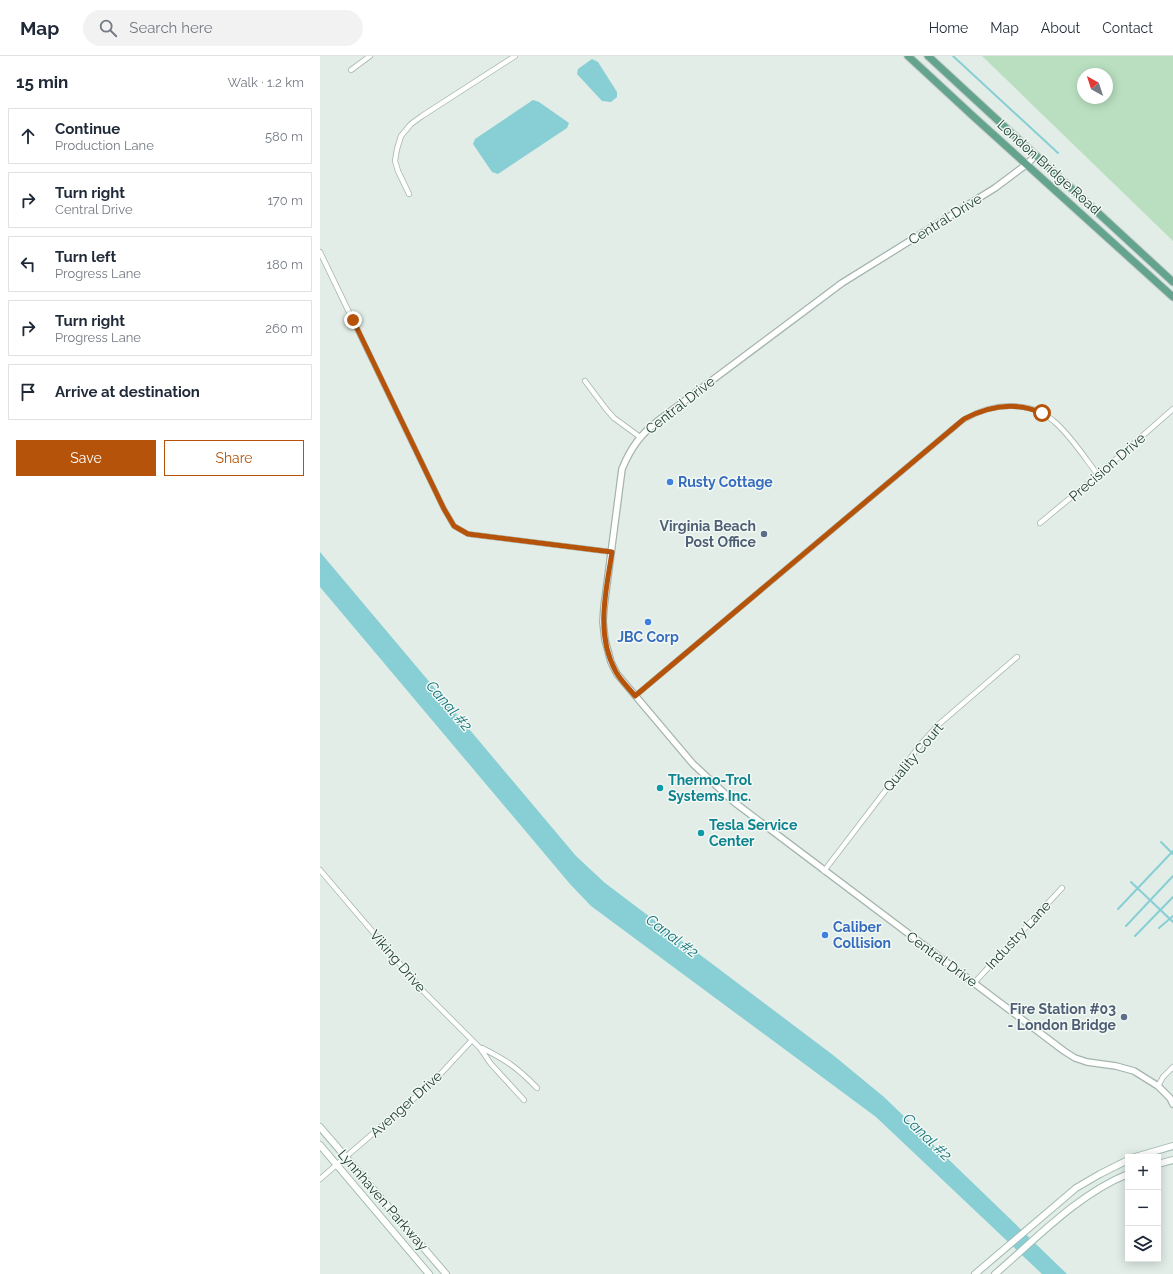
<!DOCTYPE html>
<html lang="en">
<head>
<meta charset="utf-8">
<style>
	:root { --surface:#fff; --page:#f2f2f3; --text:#1f2937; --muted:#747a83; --line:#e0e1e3; --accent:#b45309 }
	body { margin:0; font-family:Raleway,sans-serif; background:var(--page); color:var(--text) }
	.controls { position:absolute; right:12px; bottom:12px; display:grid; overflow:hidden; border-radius:0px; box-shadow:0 2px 10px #0003 }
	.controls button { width:36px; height:36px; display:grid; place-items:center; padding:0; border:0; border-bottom:1px solid var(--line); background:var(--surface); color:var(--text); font:20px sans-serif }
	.compass { position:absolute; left:757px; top:12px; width:36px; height:36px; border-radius:50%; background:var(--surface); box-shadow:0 2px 10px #0003; rotate:321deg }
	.stop { position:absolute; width:12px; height:12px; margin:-9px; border:3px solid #b45309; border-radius:50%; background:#fff }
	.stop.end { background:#b45309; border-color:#fff; box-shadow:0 1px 4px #0008 }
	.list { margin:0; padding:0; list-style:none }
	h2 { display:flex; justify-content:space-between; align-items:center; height:52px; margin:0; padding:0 16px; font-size:17px }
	h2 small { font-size:13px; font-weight:400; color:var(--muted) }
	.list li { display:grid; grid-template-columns:26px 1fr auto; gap:12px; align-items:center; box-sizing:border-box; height:56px; margin:0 8px 8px; padding:0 8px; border:1px solid var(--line); border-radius:0px }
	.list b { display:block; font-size:15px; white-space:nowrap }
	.list p { margin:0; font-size:13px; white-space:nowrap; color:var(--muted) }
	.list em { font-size:13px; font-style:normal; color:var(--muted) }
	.actions { display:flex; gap:8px; padding:12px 16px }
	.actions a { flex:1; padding:9px 0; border:1px solid var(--accent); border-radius:0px; text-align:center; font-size:14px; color:var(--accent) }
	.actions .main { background:var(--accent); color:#fff }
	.icon { flex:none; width:22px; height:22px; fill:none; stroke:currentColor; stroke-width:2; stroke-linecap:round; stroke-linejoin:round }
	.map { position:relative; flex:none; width:853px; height:1218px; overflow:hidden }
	header { display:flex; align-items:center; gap:24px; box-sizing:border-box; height:56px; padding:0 20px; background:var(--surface); border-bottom:1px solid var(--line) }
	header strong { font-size:19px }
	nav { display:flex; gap:22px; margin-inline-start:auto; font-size:14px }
	.search { width:280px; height:36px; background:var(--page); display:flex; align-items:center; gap:10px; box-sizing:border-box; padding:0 14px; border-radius:22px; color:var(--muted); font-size:15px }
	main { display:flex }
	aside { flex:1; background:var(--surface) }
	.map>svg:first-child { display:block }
</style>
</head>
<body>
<header>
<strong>Map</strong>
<div class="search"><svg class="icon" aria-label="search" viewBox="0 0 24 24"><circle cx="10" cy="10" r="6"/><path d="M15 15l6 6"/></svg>Search here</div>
<nav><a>Home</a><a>Map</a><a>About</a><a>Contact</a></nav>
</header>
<main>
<aside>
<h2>15 min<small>Walk · 1.2 km</small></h2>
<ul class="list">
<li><svg class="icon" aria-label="ahead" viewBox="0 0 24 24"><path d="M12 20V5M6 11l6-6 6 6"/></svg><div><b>Continue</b><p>Production Lane</p></div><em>580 m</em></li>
<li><svg class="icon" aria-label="right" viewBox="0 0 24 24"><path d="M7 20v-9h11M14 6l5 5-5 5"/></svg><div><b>Turn right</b><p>Central Drive</p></div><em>170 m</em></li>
<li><svg class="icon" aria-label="left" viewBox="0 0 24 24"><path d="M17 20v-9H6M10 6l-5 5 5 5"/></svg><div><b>Turn left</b><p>Progress Lane</p></div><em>180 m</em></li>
<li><svg class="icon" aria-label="right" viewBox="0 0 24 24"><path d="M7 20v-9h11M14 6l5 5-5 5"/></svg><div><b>Turn right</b><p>Progress Lane</p></div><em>260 m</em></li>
<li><svg class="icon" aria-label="arrive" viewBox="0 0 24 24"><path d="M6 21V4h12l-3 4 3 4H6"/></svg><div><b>Arrive at destination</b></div></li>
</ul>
<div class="actions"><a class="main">Save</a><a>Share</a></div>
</aside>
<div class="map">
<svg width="853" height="1218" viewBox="0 0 853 1218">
	<rect width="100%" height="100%" fill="#e2ede7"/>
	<path fill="#b9dfc0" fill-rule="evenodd" d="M662,0H853V185ZM763,18H787V42H763Z"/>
	<path fill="#87cfd4" d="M272,3L278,6L297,36V41L291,46L282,45L257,18L258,13Z
		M213,44L219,46L249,67L247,72L178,118L172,116L153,88L155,83Z
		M0,496L256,800L285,827L513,999L564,1041L747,1218H722L556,1061L271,850L250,828L0,531Z"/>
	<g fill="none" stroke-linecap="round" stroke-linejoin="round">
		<path stroke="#87cfd4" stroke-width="2" d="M633,0L738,97
			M841,786L853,798
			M811,826L853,866
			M798,853L853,795
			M806,870L853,820
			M839,872L853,860
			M815,880L853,841"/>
		<g stroke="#a4b5ae" stroke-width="6">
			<path id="minor" d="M31,14L50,0
				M89,138L78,115L75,105L77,93L81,80L91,68L102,60L195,0
				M0,196L124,453L134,470L148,478L292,496
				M265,325L286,353L294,362L320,381
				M720,467L778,419L853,353
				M315,640L631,374C635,371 640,366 645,363C674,346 712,344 737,368C753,383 765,402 778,419
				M0,814L104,936L160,992L171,1008L204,1044
				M504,815L601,688L618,669L697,601
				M654,927L742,832
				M162,992C186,1004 198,1012 217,1032
				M838,1030L843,1021L853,1011
				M0,1123L114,1025L152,984"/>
		</g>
		<g stroke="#a4b5ae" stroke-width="8">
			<path id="tertiary" d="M715,100L707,108L675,132L522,227L339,364C321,378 311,391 302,413L284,551L283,566L285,584L291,606L297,618L373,708L414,746L744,995L755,1002L767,1006L796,1010L814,1015L838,1030L850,1042L853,1048"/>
		</g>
		<g stroke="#a2bcb1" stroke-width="8">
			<path id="secondary" d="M0,1071L126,1218
				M0,1089L109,1218
				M815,1101L853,1090
				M838,1108L853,1104
				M655,1218L756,1132L780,1118L808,1104
				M675,1218C716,1183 758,1138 808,1118"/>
		</g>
		<g stroke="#c1c9c6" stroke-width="9">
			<path id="primary" d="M588,0L654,61L853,241
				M608,0L853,226"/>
		</g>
		<use href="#minor" stroke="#fff" stroke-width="4.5"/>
		<use href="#tertiary" stroke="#fff" stroke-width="5.5"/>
		<use href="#secondary" stroke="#fff" stroke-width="6"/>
		<use href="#primary" stroke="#64a48e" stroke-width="7"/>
	</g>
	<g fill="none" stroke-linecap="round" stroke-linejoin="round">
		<path stroke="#b45309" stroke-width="5" d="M33,264L124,453L134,470L148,478L292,496C286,536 275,578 296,616C301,625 309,632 315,640L644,363C669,350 695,345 722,357"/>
	</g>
	<g fill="#3f7fe0" stroke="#f2f9f5" stroke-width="1.5">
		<circle cx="350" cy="426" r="4"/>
		<circle cx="328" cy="566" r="4"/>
		<circle cx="505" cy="879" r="4"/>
	</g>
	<g fill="#5c6f8a" stroke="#f2f9f5" stroke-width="1.5">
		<circle cx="444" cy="478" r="4"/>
		<circle cx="804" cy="961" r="4"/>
	</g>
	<g fill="#0f9aa8" stroke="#f2f9f5" stroke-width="1.5">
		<circle cx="340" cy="732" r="4"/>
		<circle cx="381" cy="777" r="4"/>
	</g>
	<g text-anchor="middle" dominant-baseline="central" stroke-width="3" stroke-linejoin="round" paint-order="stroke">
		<g font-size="14" fill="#213f34" stroke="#f2f9f5">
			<text transform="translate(729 111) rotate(42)">London Bridge Road</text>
			<text transform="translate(625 163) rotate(-32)">Central Drive</text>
			<text transform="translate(360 349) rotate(-38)">Central Drive</text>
			<text transform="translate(787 411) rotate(-41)">Precision Drive</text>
			<text transform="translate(593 701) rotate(-50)">Quality Court</text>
			<text transform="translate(698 879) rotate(-47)">Industry Lane</text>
			<text transform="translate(622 903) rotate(36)">Central Drive</text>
			<text transform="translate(78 905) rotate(49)">Viking Drive</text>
			<text transform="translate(86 1048) rotate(-42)">Avenger Drive</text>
			<text transform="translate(63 1144) rotate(49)">Lynnhaven Parkway</text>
		</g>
		<g font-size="14" font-weight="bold" fill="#366cbe" stroke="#f2f9f5" text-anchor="start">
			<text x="358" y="426">Rusty Cottage</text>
			<text x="328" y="581" text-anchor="middle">JBC Corp</text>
			<text x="513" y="871">Caliber<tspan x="513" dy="16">Collision</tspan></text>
		</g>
		<g font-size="14" font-weight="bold" fill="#4e5e75" stroke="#f2f9f5" text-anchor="end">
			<text x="436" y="470">Virginia Beach<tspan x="436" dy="16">Post Office</tspan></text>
			<text x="796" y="953">Fire Station #03<tspan x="796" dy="16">- London Bridge</tspan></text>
		</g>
		<g font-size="14" font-weight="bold" fill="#0d838f" stroke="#f2f9f5" text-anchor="start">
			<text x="348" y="724">Thermo-Trol<tspan x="348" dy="16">Systems Inc.</tspan></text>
			<text x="389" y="769">Tesla Service<tspan x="389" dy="16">Center</tspan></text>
		</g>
		<g font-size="15" font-style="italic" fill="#18767d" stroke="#f2f9f5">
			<text transform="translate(129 650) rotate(49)">Canal #2</text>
			<text transform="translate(352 880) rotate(37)">Canal #2</text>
			<text transform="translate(607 1081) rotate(44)">Canal #2</text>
		</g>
	</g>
</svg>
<div class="controls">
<button>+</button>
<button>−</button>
<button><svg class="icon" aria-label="layers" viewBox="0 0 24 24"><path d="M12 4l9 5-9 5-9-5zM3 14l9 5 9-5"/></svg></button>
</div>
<svg class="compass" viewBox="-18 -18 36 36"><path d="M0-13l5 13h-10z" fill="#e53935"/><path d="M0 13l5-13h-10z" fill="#747a83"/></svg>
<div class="stop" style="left:722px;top:357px"></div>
<div class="stop end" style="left:33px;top:264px"></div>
</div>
</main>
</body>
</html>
